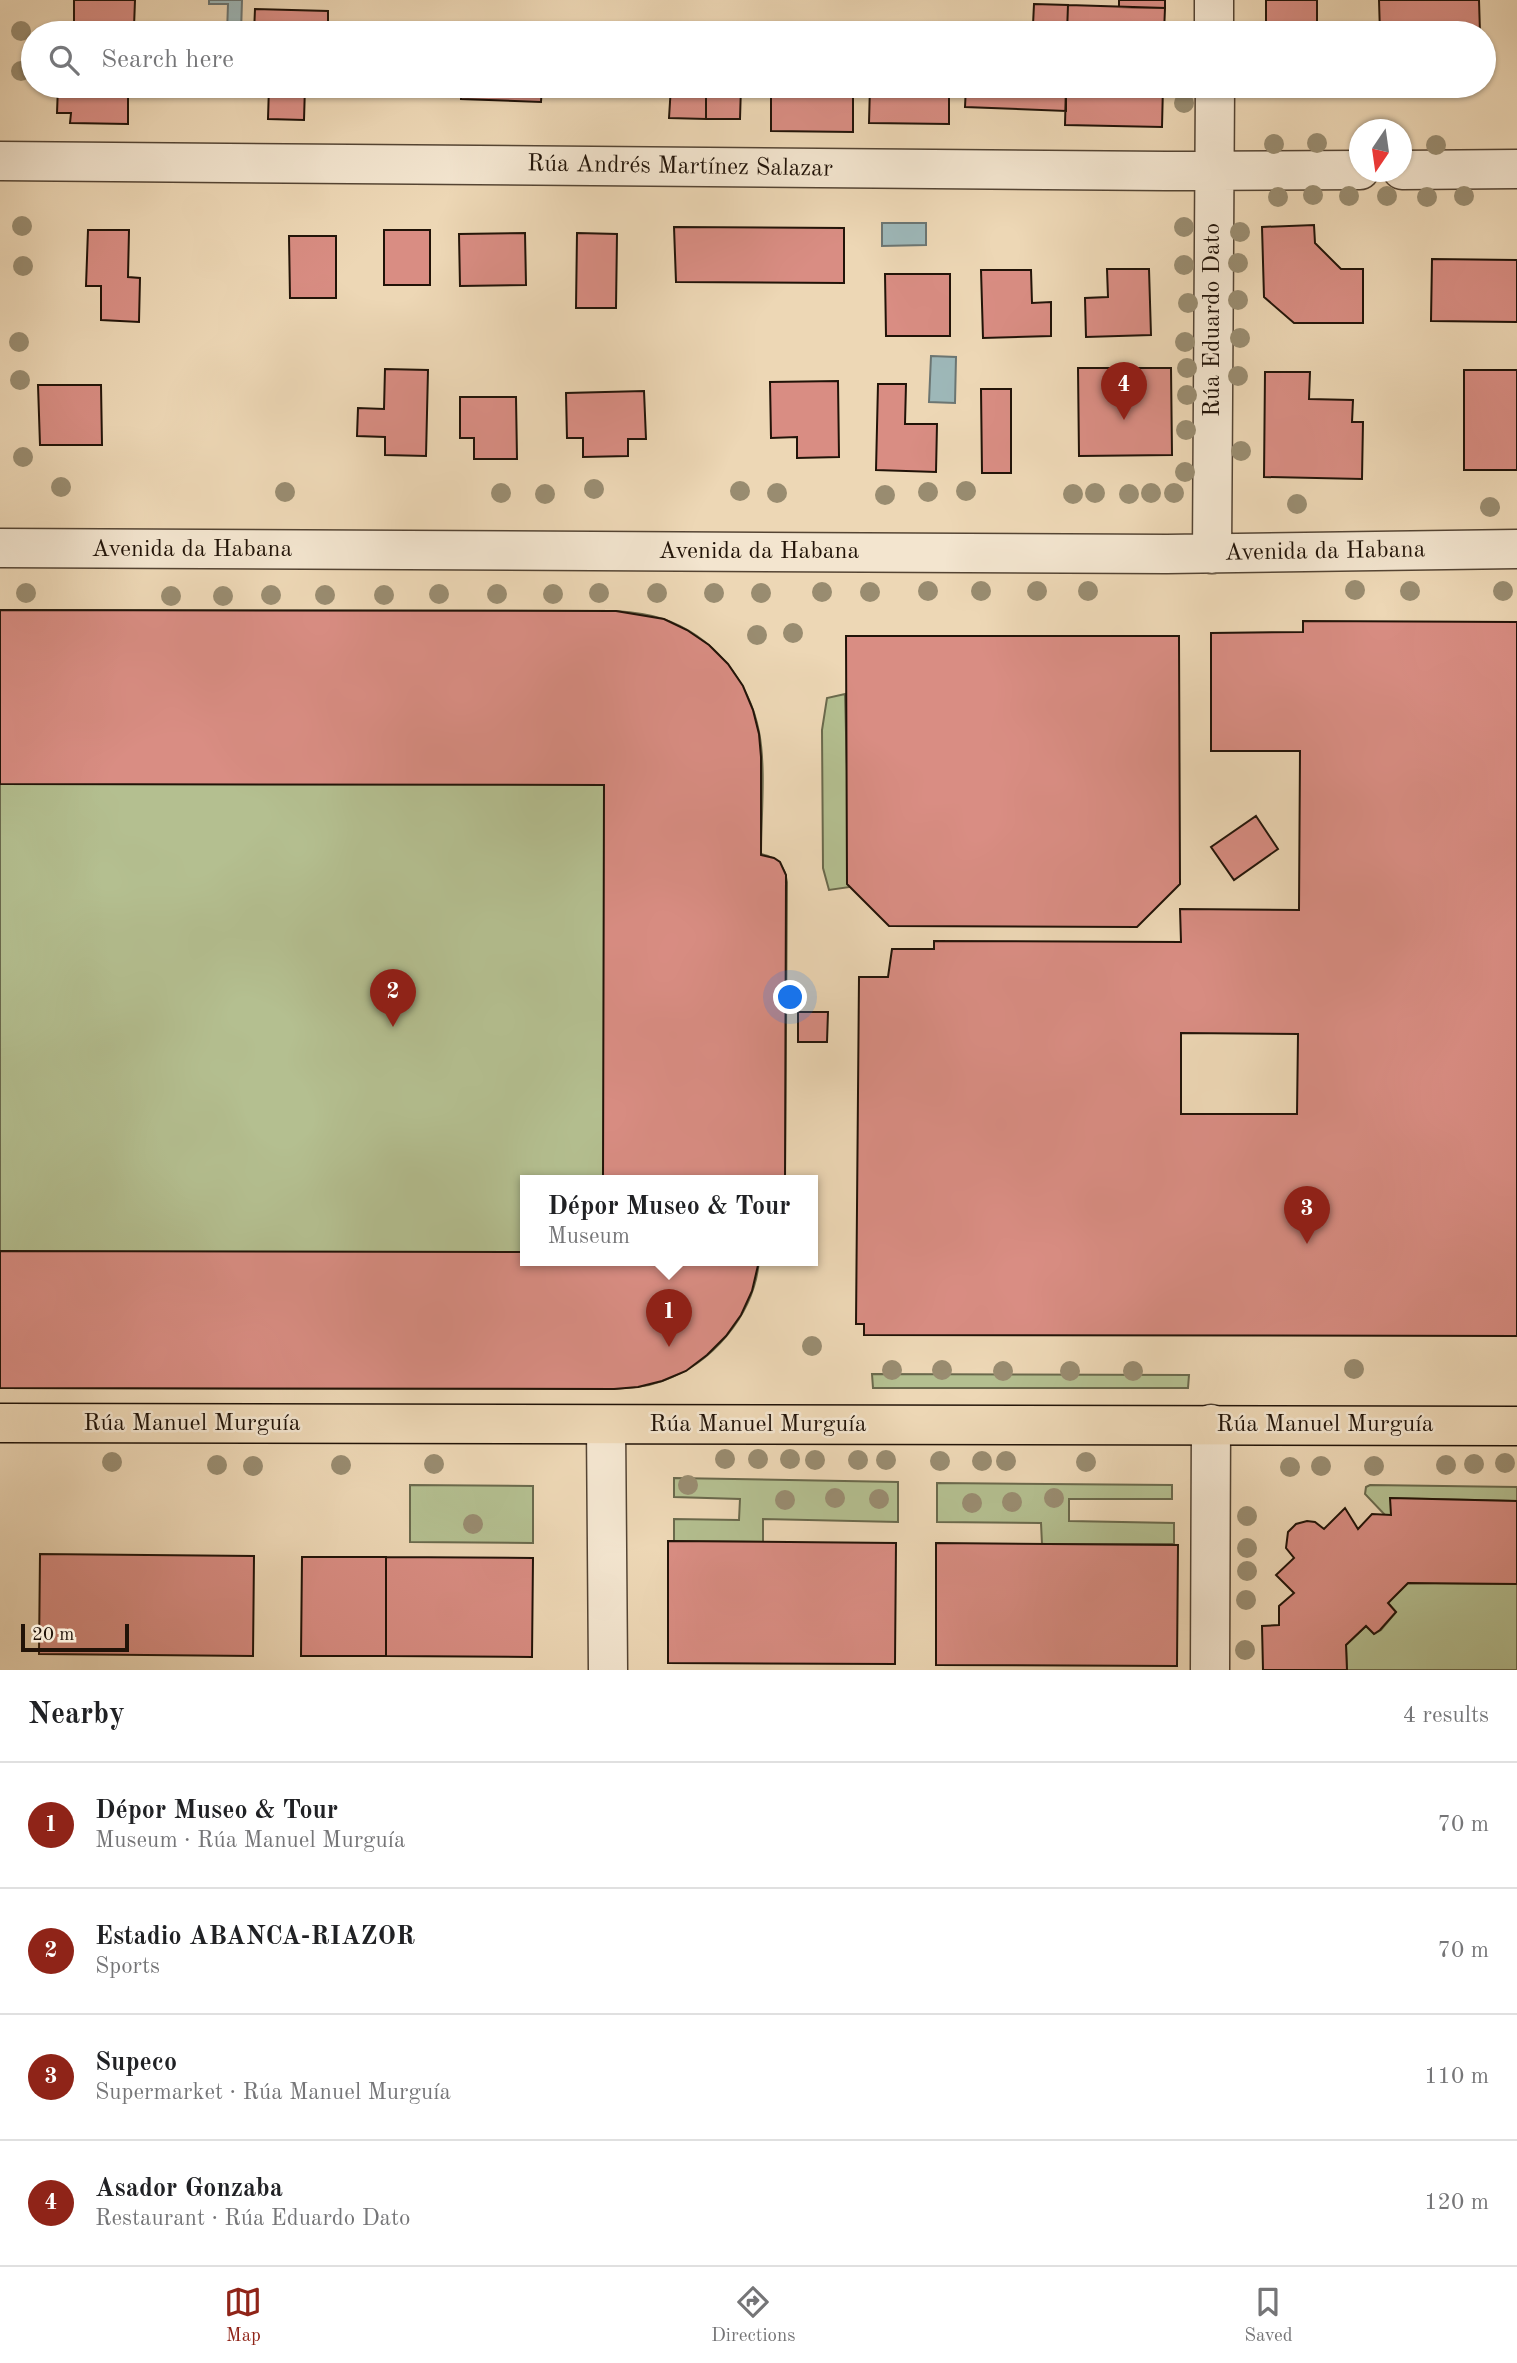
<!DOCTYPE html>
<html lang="en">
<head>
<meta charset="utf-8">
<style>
	:root { --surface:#fff; --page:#f2f2f2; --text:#202124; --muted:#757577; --line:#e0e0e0; --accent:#8f2418 }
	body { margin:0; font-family:"Old Standard TT",serif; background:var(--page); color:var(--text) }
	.compass { position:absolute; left:1349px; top:119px; width:63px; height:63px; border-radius:50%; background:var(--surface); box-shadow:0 2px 5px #0004; rotate:193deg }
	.scale { position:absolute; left:21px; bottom:18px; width:108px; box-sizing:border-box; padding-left:7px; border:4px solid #211308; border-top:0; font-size:19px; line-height:24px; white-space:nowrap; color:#211308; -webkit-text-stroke:5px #f3e5cf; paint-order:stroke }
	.you { position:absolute; left:791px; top:998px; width:24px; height:24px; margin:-18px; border:5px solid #fff; border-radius:50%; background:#1a73e8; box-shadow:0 0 0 10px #1a73e833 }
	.badge { display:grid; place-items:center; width:46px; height:46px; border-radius:50%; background:var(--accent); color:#fff; font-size:23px; font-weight:700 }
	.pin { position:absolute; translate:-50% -58px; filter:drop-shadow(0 2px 4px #0008) }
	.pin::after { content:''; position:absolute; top:37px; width:24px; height:21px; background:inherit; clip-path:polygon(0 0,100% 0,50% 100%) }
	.popup { position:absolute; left:520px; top:1175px; width:298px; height:91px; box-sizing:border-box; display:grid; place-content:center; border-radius:0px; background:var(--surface); filter:drop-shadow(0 2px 5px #0005); font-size:23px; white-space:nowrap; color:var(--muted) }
	.popup b { font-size:26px; color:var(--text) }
	.popup::after { content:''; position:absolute; left:50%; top:100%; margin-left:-14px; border:14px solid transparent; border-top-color:var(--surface) }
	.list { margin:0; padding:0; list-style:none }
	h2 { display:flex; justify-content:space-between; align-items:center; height:91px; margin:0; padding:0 28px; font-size:30px }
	h2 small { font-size:23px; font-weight:400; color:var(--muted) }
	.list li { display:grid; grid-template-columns:46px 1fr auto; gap:21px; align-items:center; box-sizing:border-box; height:126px; padding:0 28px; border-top:2px solid var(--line) }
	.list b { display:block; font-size:26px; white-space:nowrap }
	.list p { margin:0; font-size:23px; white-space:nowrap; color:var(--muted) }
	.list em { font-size:23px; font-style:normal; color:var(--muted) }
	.icon { flex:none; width:38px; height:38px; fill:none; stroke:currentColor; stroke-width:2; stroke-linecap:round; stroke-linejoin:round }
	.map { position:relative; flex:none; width:1517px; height:1670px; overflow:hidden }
	.search { position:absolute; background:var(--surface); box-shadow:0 2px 5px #0004; left:21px; right:21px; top:21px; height:77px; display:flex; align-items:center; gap:18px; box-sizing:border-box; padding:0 24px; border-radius:38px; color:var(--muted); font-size:26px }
	.sheet { height:595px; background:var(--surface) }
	nav { display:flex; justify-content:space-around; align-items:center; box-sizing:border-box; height:98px; border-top:2px solid var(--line); background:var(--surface); font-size:19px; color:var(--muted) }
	nav a { display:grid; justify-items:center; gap:4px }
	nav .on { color:var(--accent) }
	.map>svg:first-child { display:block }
</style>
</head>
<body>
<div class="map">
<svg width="1517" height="1670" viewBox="0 0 1517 1670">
	<rect width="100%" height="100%" fill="#edd7b5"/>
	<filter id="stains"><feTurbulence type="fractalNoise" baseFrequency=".00286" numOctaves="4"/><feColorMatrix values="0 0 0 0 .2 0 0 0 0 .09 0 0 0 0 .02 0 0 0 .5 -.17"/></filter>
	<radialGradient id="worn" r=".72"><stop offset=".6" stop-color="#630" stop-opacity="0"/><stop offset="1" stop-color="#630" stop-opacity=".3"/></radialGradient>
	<path fill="#b4bf90" stroke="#6a694c" stroke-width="2" d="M0,610L616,611C632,612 648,614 663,619C713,636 749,681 759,732C766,768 761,817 761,854C777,857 785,866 787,882L785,1179V1181H526V1261H759C754,1315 712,1364 662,1381C646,1387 630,1388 614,1389L0,1388Z
		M845,694L850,887L829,890L823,868L822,730L827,698Z
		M872,1374L1189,1375L1188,1388H873Z
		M674,1478L898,1482V1522L763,1519V1542L674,1541V1519L739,1520L740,1499L674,1497Z
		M937,1483L1172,1485V1499H1069V1521L1174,1523V1544H1042L1041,1523L937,1522Z
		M410,1485L533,1486V1543L410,1542Z
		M1370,1485L1517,1487V1501L1391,1498V1515H1385L1365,1494L1366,1487Z
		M1408,1583L1517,1584V1670H1347L1346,1645L1366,1626L1374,1634L1381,1630L1396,1612L1388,1603Z"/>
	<path fill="#9db7b8" stroke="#6b7572" stroke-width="2" d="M209,0H242L241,33H227L228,4H209Z
		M882,223H926V245L882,246Z
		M931,356L956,357L955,403L929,402Z"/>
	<path fill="#d98d83" stroke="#211308" stroke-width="2" fill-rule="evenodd" d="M74,0H135L134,27H123V33H74Z
		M1119,0H1165V8L1119,7Z
		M1266,0H1317V27L1266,28Z
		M1379,0H1479L1480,33H1380Z
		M1034,4L1068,5L1067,33H968V23L1033,25Z
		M1068,5L1165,8L1164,33H1067Z
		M255,9L328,11V33H254Z
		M161,22L205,23V29H220V33H160Z
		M463,27L544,29V33H463Z
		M58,86H128V124L70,123L71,113H57Z
		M269,86H305L304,120L268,119Z
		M461,86H542L541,102L461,99Z
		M671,86H706V119L669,118Z
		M706,86H741L740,119H706Z
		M771,86H853V132L771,131Z
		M870,86H949V124L869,123Z
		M966,86H1066V111L965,107Z
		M1066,86H1163L1162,127L1065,125Z
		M1314,225L1315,243L1341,269H1363V323H1294L1264,297L1262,227Z
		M674,227L844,228V283L676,282Z
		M88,230H129L128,277L140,278L139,322L101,320V286H86Z
		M384,230H430V285H384Z
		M525,233L526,285L460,286L459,234Z
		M577,233L617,234L616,308H576Z
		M289,236H336V298H290Z
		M1432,259L1517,260V322L1431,321Z
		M1107,269H1149L1151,335L1086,337L1085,298L1108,297Z
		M981,270H1031L1032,303L1051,302V336L983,338Z
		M885,274H950V336H886Z
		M1078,368H1171L1172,455L1079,456Z
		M385,369L428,370L426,456L385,455V437L357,436L358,408L384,409Z
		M1464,370H1517V470H1464Z
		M1265,372H1310L1309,399L1353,400L1352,422H1363L1362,479L1264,477Z
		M838,381L839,457L797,458V437L771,438L770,382Z
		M878,384H906L905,424H937L936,472L876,470Z
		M38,385H101L102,445H40Z
		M981,389H1011V473H982Z
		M644,391L646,439H628V456L583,457V438H567L566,393Z
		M460,397H516L517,459H474V438H460Z
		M0,610L616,611L664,619L687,630L709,645L728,664L743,686L753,710L759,734L761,757V855L774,858L780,862L786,875L785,1181H603L604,785L0,784Z
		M1303,621L1517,622V1336L864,1335V1324H856L859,977H888L892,949H934V941L1181,942L1180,909L1299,910L1300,751H1211V633L1303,632ZM1181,1033L1298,1034L1297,1114H1181Z
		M846,636H1179L1180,884L1137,927L889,926L847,884Z
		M1256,816L1278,849L1234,880L1211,847Z
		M798,1012H828L827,1042H798Z
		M0,1251L526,1252V1261H759L752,1291L741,1315L726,1336L707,1355L686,1371L662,1381L638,1387L614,1389L0,1388Z
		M1390,1498L1517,1501V1584L1408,1583L1388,1603L1396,1612L1380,1630L1374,1634L1366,1626L1346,1645L1347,1670H1263L1262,1626L1279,1625V1606L1294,1593L1276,1575L1294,1558L1286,1548L1288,1532L1296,1524L1307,1521L1315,1522L1324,1529L1345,1508L1358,1529L1372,1514L1391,1515Z
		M668,1541L896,1543L895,1664L668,1663Z
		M936,1543L1178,1545L1177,1666L936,1665Z
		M40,1554L254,1556L253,1656L39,1654Z
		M302,1557H386V1656H301Z
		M386,1557L533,1558L532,1657L386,1656Z"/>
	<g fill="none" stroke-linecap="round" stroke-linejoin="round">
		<g stroke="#544433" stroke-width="41">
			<path id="minor" d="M1214,0V33
				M0,161L1166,171L1360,170
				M1402,170L1517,169
				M0,548L1167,554L1517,549
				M1212,554L1215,86
				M606,1426L608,1670
				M1210,1670L1211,1424"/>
		</g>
		<g stroke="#211308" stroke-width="41">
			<path id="major" d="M0,1423L1517,1426"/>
		</g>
		<use href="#minor" stroke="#f3e5cf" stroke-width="38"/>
		<use href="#major" stroke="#edd7b5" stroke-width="38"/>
	</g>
	<g fill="#998c70">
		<circle cx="21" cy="31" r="10"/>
		<circle cx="21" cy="71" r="10"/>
		<circle cx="1184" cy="103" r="10"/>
		<circle cx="1317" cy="143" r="10"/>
		<circle cx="1274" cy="144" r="10"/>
		<circle cx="1436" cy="145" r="10"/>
		<circle cx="1313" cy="195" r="10"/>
		<circle cx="1349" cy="196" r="10"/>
		<circle cx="1387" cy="196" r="10"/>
		<circle cx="1464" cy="196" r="10"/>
		<circle cx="1278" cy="197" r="10"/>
		<circle cx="1427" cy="197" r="10"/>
		<circle cx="22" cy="226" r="10"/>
		<circle cx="1184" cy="227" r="10"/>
		<circle cx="1240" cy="232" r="10"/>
		<circle cx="1238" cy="263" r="10"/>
		<circle cx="1184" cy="265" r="10"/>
		<circle cx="23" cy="266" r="10"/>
		<circle cx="1238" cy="300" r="10"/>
		<circle cx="1188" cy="303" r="10"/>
		<circle cx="1240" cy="338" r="10"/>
		<circle cx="19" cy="342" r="10"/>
		<circle cx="1185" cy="342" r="10"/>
		<circle cx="1187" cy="368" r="10"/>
		<circle cx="1238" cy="376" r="10"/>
		<circle cx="20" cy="380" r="10"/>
		<circle cx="1187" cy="395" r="10"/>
		<circle cx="1186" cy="430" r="10"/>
		<circle cx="1241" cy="451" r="10"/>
		<circle cx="23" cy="457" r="10"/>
		<circle cx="1185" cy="472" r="10"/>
		<circle cx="61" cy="487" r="10"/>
		<circle cx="594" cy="489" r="10"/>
		<circle cx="740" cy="491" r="10"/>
		<circle cx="966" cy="491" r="10"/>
		<circle cx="285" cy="492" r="10"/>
		<circle cx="928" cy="492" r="10"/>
		<circle cx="501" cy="493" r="10"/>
		<circle cx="777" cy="493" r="10"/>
		<circle cx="1095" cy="493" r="10"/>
		<circle cx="1151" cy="493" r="10"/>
		<circle cx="1174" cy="493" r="10"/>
		<circle cx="545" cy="494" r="10"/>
		<circle cx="1073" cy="494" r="10"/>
		<circle cx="1129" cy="494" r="10"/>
		<circle cx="885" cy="495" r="10"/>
		<circle cx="1297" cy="504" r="10"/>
		<circle cx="1490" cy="507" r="10"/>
		<circle cx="1355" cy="590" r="10"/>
		<circle cx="928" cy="591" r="10"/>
		<circle cx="981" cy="591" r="10"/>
		<circle cx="1037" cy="591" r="10"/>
		<circle cx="1088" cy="591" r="10"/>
		<circle cx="1410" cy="591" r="10"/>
		<circle cx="1503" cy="591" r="10"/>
		<circle cx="822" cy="592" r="10"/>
		<circle cx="870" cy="592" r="10"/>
		<circle cx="26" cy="593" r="10"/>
		<circle cx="599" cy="593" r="10"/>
		<circle cx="657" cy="593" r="10"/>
		<circle cx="714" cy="593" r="10"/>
		<circle cx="761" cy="593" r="10"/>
		<circle cx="439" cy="594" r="10"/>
		<circle cx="497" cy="594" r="10"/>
		<circle cx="553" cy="594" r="10"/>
		<circle cx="271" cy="595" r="10"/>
		<circle cx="325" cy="595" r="10"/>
		<circle cx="384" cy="595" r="10"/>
		<circle cx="171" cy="596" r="10"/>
		<circle cx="223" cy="596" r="10"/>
		<circle cx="793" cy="633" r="10"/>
		<circle cx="757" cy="635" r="10"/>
		<circle cx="812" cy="1346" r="10"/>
		<circle cx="1354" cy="1369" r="10"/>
		<circle cx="892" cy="1370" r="10"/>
		<circle cx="942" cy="1370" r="10"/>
		<circle cx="1003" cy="1371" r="10"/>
		<circle cx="1070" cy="1371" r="10"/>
		<circle cx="1133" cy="1371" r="10"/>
		<circle cx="725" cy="1459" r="10"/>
		<circle cx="758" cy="1459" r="10"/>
		<circle cx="790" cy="1459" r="10"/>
		<circle cx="815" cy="1460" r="10"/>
		<circle cx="858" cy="1460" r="10"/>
		<circle cx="886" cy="1460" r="10"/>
		<circle cx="940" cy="1461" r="10"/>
		<circle cx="982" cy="1461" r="10"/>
		<circle cx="1006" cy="1461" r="10"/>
		<circle cx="112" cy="1462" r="10"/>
		<circle cx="1086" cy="1462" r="10"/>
		<circle cx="1505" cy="1463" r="10"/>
		<circle cx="434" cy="1464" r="10"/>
		<circle cx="1474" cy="1464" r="10"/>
		<circle cx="217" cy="1465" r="10"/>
		<circle cx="341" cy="1465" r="10"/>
		<circle cx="1446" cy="1465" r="10"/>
		<circle cx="253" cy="1466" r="10"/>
		<circle cx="1321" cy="1466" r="10"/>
		<circle cx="1374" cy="1466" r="10"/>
		<circle cx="1290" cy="1467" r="10"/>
		<circle cx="688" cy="1485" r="10"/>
		<circle cx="835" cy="1498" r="10"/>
		<circle cx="1054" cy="1498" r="10"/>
		<circle cx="879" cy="1499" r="10"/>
		<circle cx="785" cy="1500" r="10"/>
		<circle cx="1012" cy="1502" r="10"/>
		<circle cx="972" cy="1503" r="10"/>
		<circle cx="1247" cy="1516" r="10"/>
		<circle cx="473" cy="1524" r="10"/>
		<circle cx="1247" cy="1548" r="10"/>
		<circle cx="1247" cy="1571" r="10"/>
		<circle cx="1246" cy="1600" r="10"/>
		<circle cx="1245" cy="1650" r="10"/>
	</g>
	<g text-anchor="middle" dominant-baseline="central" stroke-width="5" stroke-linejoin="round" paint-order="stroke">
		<g font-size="24" fill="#211308" stroke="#f3e5cf">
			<text transform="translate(680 167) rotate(1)">Rúa Andrés Martínez Salazar</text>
			<text transform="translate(1213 320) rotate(-90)">Rúa Eduardo Dato</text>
			<text x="192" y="550">Avenida da Habana</text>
			<text x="759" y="552">Avenida da Habana</text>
			<text transform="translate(1325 552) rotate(-1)">Avenida da Habana</text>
			<text x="192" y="1424">Rúa Manuel Murguía</text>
			<text x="758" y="1425">Rúa Manuel Murguía</text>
			<text x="1325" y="1425">Rúa Manuel Murguía</text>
		</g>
	</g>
	<rect width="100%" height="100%" filter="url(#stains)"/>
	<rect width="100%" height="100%" fill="url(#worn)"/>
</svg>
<svg class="compass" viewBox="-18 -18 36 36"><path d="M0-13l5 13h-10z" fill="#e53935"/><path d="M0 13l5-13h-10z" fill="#757577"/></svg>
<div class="scale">20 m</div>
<div class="you"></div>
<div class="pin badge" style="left:669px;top:1347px">1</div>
<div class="popup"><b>Dépor Museo &amp; Tour</b>Museum</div>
<div class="pin badge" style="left:393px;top:1027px">2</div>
<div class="pin badge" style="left:1307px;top:1244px">3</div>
<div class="pin badge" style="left:1124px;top:420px">4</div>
<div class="search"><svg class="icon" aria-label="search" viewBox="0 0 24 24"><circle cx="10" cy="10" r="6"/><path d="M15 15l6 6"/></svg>Search here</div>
</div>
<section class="sheet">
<h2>Nearby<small>4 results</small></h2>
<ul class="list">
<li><span class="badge">1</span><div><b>Dépor Museo &amp; Tour</b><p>Museum · Rúa Manuel Murguía</p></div><em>70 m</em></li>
<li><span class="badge">2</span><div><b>Estadio ABANCA-RIAZOR</b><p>Sports</p></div><em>70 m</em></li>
<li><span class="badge">3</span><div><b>Supeco</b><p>Supermarket · Rúa Manuel Murguía</p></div><em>110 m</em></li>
<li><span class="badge">4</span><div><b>Asador Gonzaba</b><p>Restaurant · Rúa Eduardo Dato</p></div><em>120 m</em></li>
</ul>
</section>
<nav>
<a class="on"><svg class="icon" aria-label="map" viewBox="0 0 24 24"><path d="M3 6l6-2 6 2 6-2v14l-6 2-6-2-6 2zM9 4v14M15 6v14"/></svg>Map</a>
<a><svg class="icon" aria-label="directions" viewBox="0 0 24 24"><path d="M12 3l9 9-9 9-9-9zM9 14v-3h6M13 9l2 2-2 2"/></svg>Directions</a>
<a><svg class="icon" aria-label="saved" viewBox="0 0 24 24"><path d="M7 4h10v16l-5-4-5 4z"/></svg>Saved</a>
</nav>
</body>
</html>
